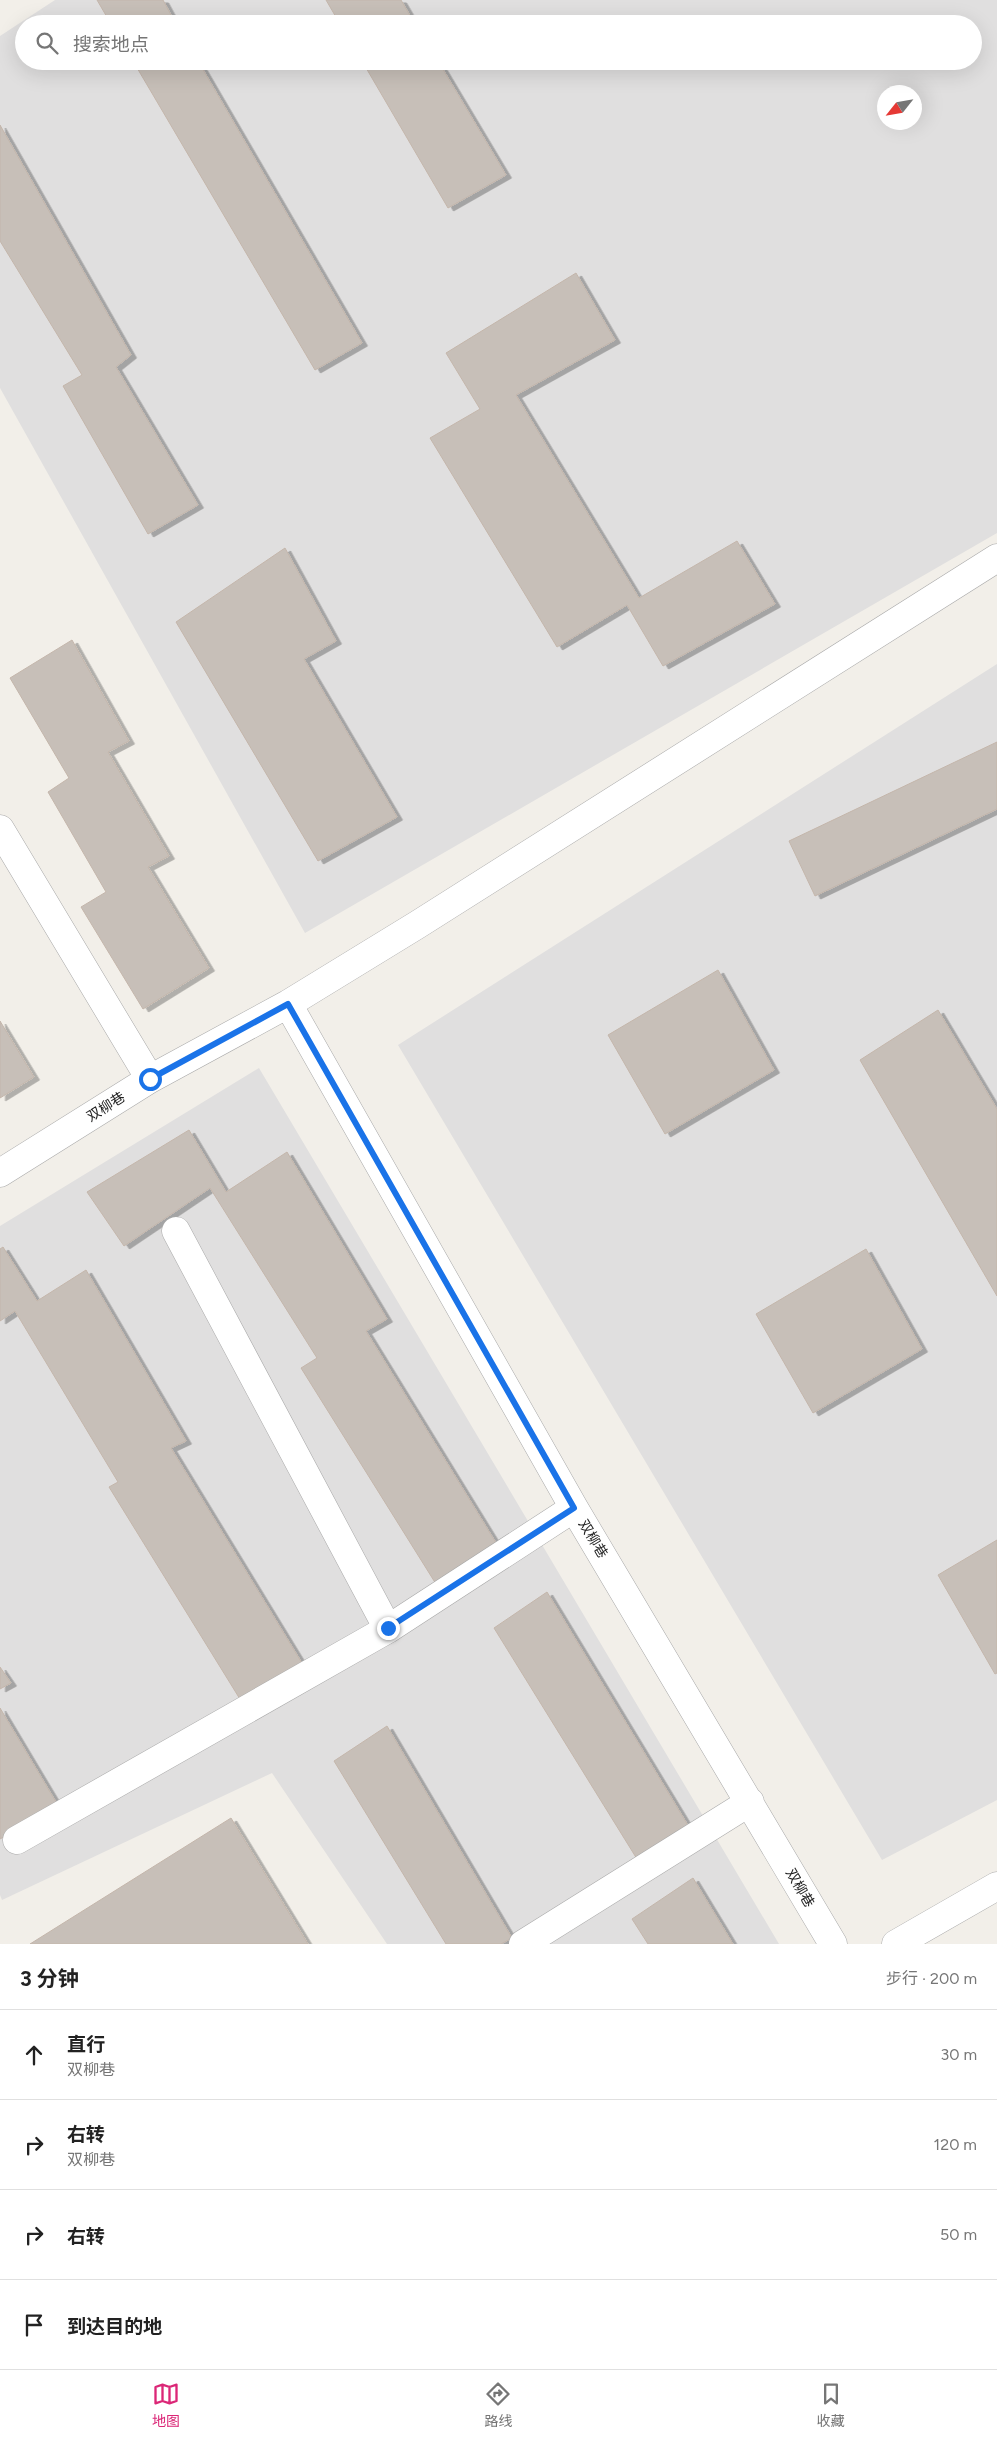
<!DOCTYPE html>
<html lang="zh">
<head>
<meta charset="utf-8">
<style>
	:root { --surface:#fff; --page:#f6f6f6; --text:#222; --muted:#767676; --line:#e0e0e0; --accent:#db2777 }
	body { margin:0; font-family:Figtree,"Noto Sans SC",sans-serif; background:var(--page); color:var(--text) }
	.compass { position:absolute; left:877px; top:85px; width:45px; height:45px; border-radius:50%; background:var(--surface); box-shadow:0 5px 20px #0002; rotate:239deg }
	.stop { position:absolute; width:15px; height:15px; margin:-11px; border:4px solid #1a73e8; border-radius:50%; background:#fff }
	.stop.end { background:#1a73e8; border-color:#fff; box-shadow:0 1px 5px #0008 }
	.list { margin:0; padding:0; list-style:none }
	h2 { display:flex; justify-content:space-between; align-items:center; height:65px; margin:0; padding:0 20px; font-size:21px }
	h2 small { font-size:16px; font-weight:400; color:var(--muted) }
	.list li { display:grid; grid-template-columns:32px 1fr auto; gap:15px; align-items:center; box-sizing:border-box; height:90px; padding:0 20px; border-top:1px solid var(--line) }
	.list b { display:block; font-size:19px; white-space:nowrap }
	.list p { margin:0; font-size:16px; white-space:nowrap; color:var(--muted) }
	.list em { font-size:16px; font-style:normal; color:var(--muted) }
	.icon { flex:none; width:28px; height:28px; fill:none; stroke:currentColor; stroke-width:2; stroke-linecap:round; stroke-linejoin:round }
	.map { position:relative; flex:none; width:997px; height:1944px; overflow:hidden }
	.search { position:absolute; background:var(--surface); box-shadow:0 5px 20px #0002; left:15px; right:15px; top:15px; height:55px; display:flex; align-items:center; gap:12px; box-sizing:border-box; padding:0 18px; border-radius:28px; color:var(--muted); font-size:19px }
	.sheet { height:425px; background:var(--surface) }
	nav { display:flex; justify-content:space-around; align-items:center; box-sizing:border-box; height:70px; border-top:1px solid var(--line); background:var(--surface); font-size:14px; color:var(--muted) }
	nav a { display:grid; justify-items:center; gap:2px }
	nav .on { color:var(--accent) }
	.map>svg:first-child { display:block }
</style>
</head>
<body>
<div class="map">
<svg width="997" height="1944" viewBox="0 0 997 1944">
	<defs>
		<filter id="shadow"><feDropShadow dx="5.5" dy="3" stdDeviation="0" flood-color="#0004"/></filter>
	</defs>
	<rect width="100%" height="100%" fill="#f2efe9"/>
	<path fill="#e0dfdf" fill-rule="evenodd" d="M55,0H997V533L305,933L0,388V36ZM24,24H973V61H24ZM884,92H914V122H884Z
		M997,664V1800L882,1860L398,1045Z
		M259,1068L779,1944H387L272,1773L2,1900L0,1895V1226Z"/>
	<path fill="#c7bfb8" stroke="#c4b6ab" filter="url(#shadow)" d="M97,0H163L176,24H111Z
		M326,0H401L415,24H340Z
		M133,61H198L362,343L315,370Z
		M362,61H438L506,175L448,208Z
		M0,125L131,355L116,367L198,505L148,534L63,386L82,375L0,241Z
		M576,273L615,340L516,395L639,598L737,541L775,604L663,666L627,605L557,647L430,438L480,409L446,353Z
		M285,548L336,641L304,659L397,817L318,861L176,622Z
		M72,640L129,741L108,752L169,856L148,867L209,968L143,1009L81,907L106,892L48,792L69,778L10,678Z
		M997,742V809L815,896L789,841Z
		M718,970L774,1070L665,1134L608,1035Z
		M938,1010L997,1109V1296L860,1060Z
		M0,1021L34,1077L0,1098Z
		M189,1130L226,1192L287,1152L387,1319L366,1331L498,1546L436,1584L301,1368L317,1358L210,1188L124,1246L87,1192Z
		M3,1247L37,1301L86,1270L186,1441L171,1448L305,1668L243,1704L109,1487L118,1482L15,1311L0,1321V1249Z
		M866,1249L922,1349L813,1413L756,1314Z
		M997,1540V1673L995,1674L938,1575Z
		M547,1592L689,1827L637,1859L494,1628Z
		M0,1667L11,1683L0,1689Z
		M0,1708L59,1807L0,1839Z
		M387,1726L512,1938L501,1944H446L334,1761Z
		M231,1818L308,1944H30Z
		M693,1878L733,1944H648L632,1919Z"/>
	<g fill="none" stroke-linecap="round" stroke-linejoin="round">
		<g stroke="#a9a9a9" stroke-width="29">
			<path id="minor" d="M0,829L150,1079
				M288,1004L417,925L997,558
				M0,1173L150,1079L288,1004L574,1508L833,1944
				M176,1231L388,1629L574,1508
				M17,1840L388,1629
				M523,1944L750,1802
				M896,1944L997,1886"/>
		</g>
		<use href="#minor" stroke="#fff" stroke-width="28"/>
	</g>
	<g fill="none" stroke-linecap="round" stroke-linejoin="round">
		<path stroke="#1a73e8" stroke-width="6" d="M150,1079L288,1004L574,1508L388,1628"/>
	</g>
	<g text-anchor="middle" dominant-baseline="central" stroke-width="4" stroke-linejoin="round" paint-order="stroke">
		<g font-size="14" fill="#222" stroke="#fff">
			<text transform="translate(106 1107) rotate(-32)">双柳巷</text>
			<text transform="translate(593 1539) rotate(59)">双柳巷</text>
			<text transform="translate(800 1888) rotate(60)">双柳巷</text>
		</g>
	</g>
</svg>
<svg class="compass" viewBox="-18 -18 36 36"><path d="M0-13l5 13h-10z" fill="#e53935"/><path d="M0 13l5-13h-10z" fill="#767676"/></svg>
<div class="stop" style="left:150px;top:1079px"></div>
<div class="stop end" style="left:388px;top:1628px"></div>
<div class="search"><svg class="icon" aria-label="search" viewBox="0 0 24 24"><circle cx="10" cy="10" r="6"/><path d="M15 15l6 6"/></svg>搜索地点</div>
</div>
<section class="sheet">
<h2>3 分钟<small>步行 · 200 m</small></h2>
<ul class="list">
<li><svg class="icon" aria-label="ahead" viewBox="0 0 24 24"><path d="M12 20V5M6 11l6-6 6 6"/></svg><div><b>直行</b><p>双柳巷</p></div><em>30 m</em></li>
<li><svg class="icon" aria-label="right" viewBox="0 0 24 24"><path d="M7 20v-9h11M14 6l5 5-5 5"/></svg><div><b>右转</b><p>双柳巷</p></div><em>120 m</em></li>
<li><svg class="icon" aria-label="right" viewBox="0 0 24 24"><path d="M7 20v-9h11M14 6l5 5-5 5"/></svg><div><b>右转</b></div><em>50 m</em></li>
<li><svg class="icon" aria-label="arrive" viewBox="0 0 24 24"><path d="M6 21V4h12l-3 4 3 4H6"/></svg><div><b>到达目的地</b></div></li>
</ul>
</section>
<nav>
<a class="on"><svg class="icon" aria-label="map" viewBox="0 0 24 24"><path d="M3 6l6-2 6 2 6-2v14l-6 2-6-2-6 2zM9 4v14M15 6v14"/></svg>地图</a>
<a><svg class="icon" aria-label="directions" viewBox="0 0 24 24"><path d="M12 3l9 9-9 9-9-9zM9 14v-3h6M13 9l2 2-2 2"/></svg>路线</a>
<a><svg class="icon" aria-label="saved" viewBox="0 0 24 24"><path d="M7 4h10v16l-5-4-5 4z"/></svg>收藏</a>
</nav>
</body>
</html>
